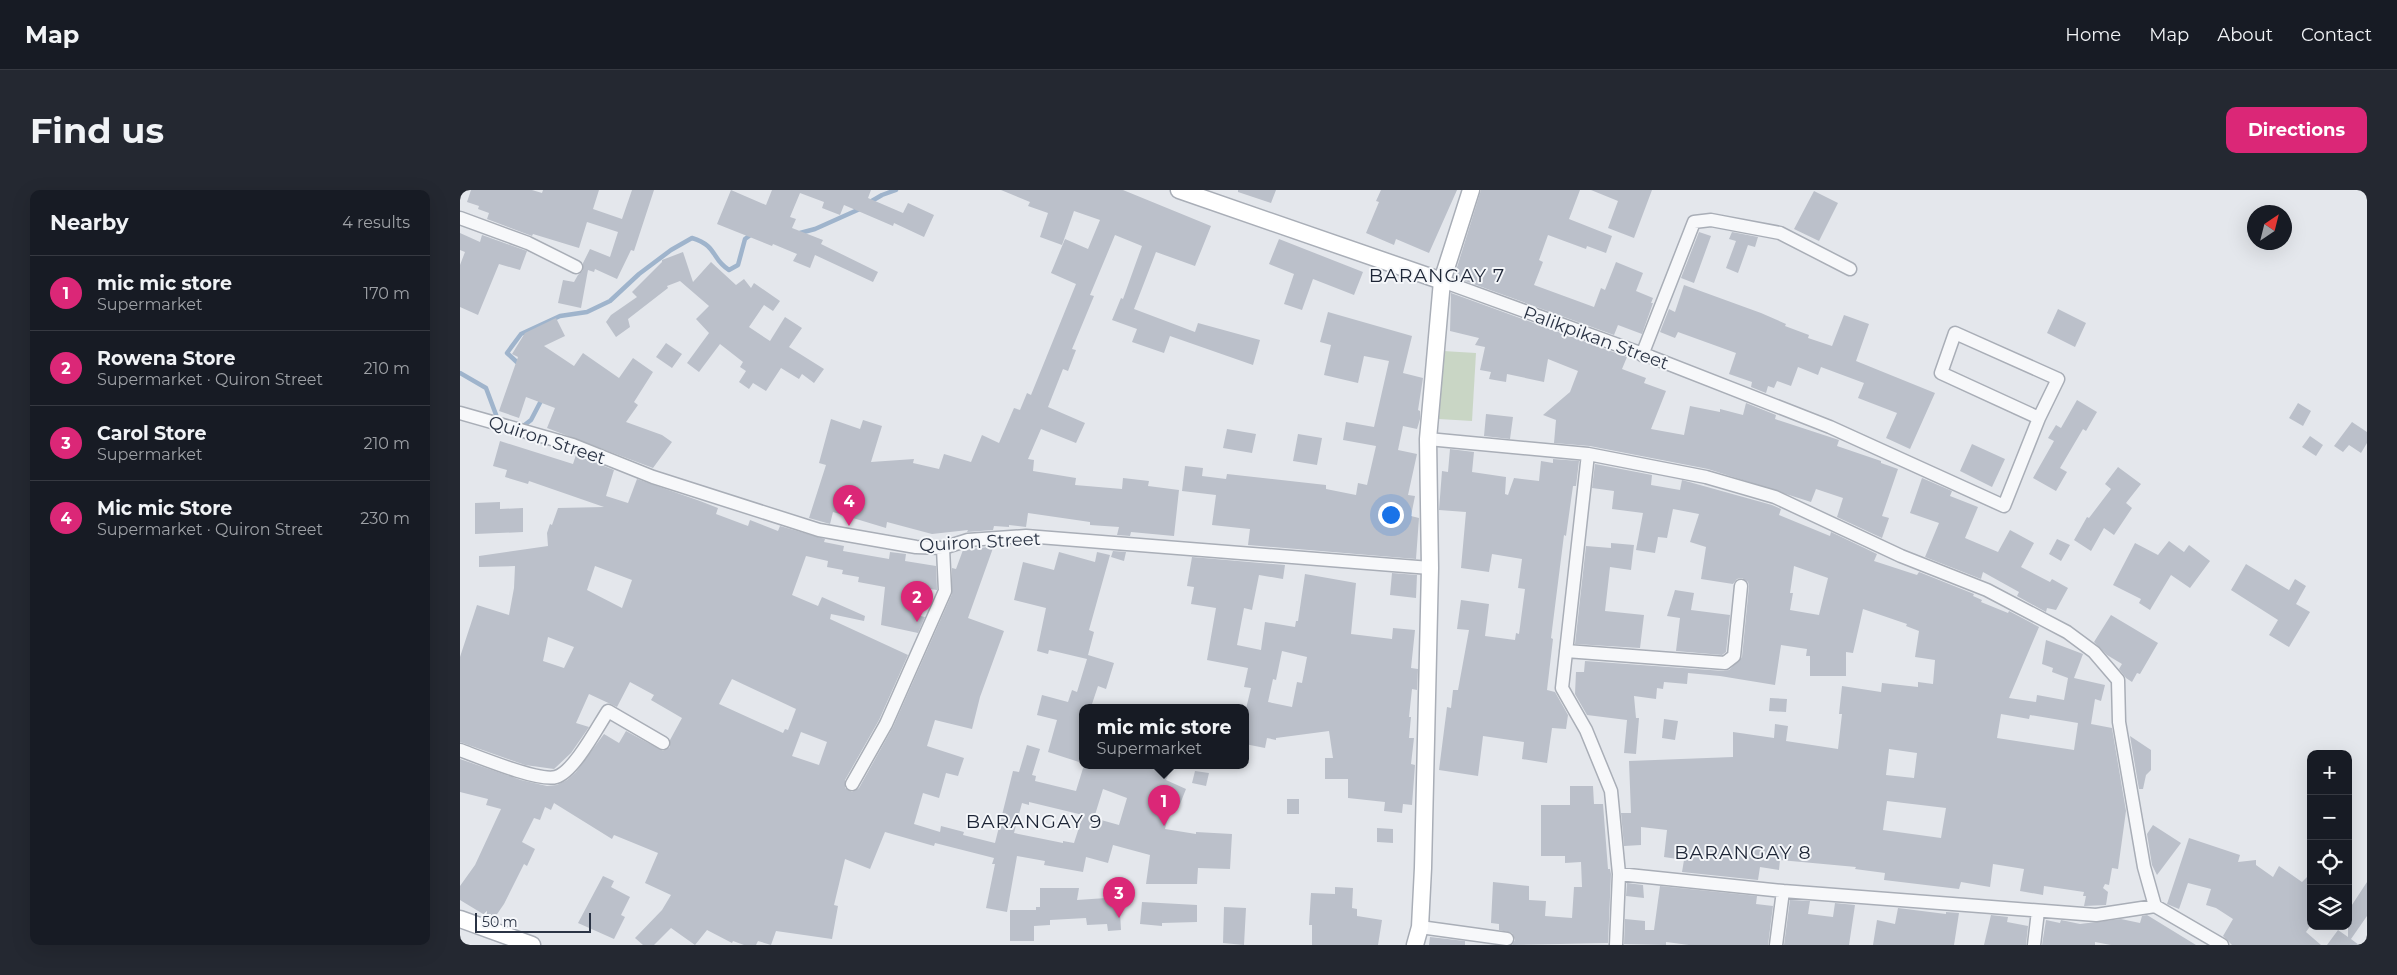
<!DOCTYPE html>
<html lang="en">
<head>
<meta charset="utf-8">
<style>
	:root { --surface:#171b24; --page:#242831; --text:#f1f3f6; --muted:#9ea1a6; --line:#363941; --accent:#db2777 }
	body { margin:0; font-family:Montserrat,sans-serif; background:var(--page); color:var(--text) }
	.controls { position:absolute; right:15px; bottom:15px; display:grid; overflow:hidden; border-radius:10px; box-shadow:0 5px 20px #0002 }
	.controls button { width:45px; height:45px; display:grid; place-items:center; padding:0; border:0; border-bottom:1px solid var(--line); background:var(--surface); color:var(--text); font:25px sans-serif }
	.compass { position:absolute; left:1787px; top:15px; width:45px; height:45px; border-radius:50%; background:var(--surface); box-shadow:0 5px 20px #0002; rotate:35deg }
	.scale { position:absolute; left:15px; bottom:12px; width:116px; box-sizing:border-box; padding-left:5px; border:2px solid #2b3445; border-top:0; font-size:14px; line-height:18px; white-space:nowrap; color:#2b3445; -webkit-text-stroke:4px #f4f6f9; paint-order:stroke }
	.you { position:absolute; left:930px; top:324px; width:18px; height:18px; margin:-12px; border:4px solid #fff; border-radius:50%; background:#1a73e8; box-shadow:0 0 0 8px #1a73e833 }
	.badge { display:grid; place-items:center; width:32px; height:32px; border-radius:50%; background:var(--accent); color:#fff; font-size:16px; font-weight:700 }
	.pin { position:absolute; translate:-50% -41px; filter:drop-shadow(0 1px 2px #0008) }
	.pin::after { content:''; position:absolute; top:26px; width:18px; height:15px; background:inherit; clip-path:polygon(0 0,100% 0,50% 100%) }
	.popup { position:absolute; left:619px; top:514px; width:170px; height:65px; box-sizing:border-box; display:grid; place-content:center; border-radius:10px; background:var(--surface); filter:drop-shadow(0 1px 4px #0005); font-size:16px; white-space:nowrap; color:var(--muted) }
	.popup b { font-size:19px; color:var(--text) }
	.popup::after { content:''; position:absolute; left:50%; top:100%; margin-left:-10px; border:10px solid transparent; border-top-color:var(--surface) }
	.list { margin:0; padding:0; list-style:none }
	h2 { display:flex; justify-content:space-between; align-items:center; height:65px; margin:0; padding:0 20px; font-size:21px }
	h2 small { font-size:16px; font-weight:400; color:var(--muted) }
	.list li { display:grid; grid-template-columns:32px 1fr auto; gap:15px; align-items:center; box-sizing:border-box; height:75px; padding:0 20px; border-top:1px solid var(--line) }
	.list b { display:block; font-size:19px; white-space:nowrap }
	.list p { margin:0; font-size:16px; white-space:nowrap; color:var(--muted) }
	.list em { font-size:16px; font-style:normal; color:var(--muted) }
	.icon { flex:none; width:28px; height:28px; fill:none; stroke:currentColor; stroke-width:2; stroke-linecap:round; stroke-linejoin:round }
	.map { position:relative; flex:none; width:1907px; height:755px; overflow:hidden; border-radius:10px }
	header { display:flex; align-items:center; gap:30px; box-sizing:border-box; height:70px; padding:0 25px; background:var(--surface); border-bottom:1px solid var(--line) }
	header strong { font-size:24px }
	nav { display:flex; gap:28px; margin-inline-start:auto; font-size:18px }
	.intro { display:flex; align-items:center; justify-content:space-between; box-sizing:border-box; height:120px; padding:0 30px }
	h1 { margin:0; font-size:35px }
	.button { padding:12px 22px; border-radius:10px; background:var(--accent); color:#fff; font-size:18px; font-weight:700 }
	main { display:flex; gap:30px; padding:0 30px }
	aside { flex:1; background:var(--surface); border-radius:10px; box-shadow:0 5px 20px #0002 }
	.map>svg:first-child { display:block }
</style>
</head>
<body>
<header>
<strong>Map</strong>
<nav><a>Home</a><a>Map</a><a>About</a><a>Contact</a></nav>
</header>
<div class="intro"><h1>Find us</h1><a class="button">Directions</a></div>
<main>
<aside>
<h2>Nearby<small>4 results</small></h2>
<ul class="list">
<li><span class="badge">1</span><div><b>mic mic store</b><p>Supermarket</p></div><em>170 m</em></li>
<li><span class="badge">2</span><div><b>Rowena Store</b><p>Supermarket · Quiron Street</p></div><em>210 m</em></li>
<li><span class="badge">3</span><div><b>Carol Store</b><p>Supermarket</p></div><em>210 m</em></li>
<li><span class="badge">4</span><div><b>Mic mic Store</b><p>Supermarket · Quiron Street</p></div><em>230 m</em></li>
</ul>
</aside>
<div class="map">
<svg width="1907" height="755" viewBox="0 0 1907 755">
	<rect width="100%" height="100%" fill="#e4e7ec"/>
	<path fill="#c9d6c5" d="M983,161L1016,163L1012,231L979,229Z"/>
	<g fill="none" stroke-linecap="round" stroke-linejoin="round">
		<path stroke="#9fb4cc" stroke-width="4.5" d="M410,12L422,5L436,0
			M340,43L355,39L402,18
			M60,175L47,163L61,144L100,126L127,122L150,111L179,84L211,60L232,48C258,56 251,69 269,80L278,75L285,49L293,43
			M0,183L26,198L38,230
			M62,237L71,230L83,207"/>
	</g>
	<path fill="#bbc0ca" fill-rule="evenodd" d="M11,0H72L82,3L83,0H139L133,19L162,29L172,0H194L174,61L171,60L157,89L135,79L134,82L128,80L121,118L98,113L103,90L114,92L118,85L123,80V73L130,59L150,67L158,42L127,32L119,58L73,44L72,46L27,29L29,23L18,19L19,16L7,12Z
		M271,0L306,15L312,0H411L408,8L443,23L448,13L474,25L464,47L434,33L433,36L384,15L380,25L362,18L364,12L340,3L330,27L336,29L332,38L363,50L361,54L418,82L413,92L355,65L350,78L333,71L337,64L313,54L312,56L257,34Z
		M541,0H663L751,36L735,76L696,62L674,119L735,142L738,133L800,150L793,175L710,146L704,163L672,152L677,139L652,130L661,108L663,109L682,56L655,45L630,105L634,106L612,159L616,160L608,181L603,179L588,217L625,233L616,253L581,239L568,269L574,270L573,281L616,288L615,295L662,299L663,288L689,291L688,296L719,300L714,346L671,342L670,346L657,345L659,337L630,335V332L568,323L566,337L549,335V337L534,336L533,340L507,342L508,340L472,344L427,332L426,338L373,322L370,334L349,328L366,275L359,273L371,229L400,239L403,230L422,236L411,272L454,269L453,273L479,279L484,264L511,272L522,245L539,253L554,218L560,220L567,203L571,205L616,94L591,83L605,49L628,59L640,30L614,21L602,55L580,47L588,23L568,16L570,12Z
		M778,0H816L811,13L778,2Z
		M921,0H997L969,63L936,49L934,55L906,43L919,12L916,11Z
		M1021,0H1120L1109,29L1152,46L1146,63L1127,56L1126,59L1088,45L1079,70L1083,72L1074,95L1134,117L1141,98L1145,100L1156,72L1183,83L1176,101L1193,108L1191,113H1193L1182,144L1158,135L1154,145L994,87Z
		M1131,0H1192L1174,48L1148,38L1158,11Z
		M1354,1L1378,13L1359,51L1334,39Z
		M1239,42L1251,46L1234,93L1221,88Z
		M1272,42L1298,47L1295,57L1288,55L1278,83L1266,78L1276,51L1269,49Z
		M0,43L20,52L22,45L67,61L60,80L39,74L18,125L0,117V75L5,62L0,60Z
		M819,49L903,82L894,105L853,89L842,120L824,114L834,84L809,74Z
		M223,62L233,92L251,72L276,95L284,89L291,98L294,93L320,111L313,121L304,115L289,137L310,151L325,127L342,138L329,157L364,179L354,193L342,184L339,189L321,178L306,201L293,193L289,199L279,192L286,181L280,177L283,172L260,154L239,182L227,173L249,143L236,129L249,116L220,91L207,96L208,98L168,129L170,137L156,147L146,132L151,125L177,107L172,102L202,72V70Z
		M1224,95L1301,123L1326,134L1325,136L1349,145L1348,148L1372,156L1384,125L1409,134L1396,171L1475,203L1450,259L1426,248L1437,223L1398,208L1404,193L1361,177L1358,185L1338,177L1331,196L1317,191L1314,198L1308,196L1306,203L1291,197L1292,192L1269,184L1276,163L1218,142L1215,148L1200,142L1209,119L1215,122Z
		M991,103L1167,167L1162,179L1186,188L1184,193L1206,201L1191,239L1224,245L1230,216L1260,222V219L1283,225L1286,213L1316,225L1315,229L1379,250L1377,256L1421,271V273L1438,279L1422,326L1429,328L1423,345L1422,348L1377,327L1383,308L1356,299L1351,312L1248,279L1130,256L1094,253L1096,230L1083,225L1110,202L1118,181L1088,169L1084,192L1047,184L1046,192L1029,189L1031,182L1020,180L1025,157L1015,155L1019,148L990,141Z
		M1598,119L1626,133L1615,157L1587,143Z
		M868,122L952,146L943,183L963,188L958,220L960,221V229L957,239L943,236L938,260L957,264L948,305L955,306L951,326L959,328L956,369L788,355L790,339L752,335L756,305L722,301L725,276L743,278L742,286L766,289L767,284L866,295V299L896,305L898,293L907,295L916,256L883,250L886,232L914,237L929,171L904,166L898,193L864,185L871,155L860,152Z
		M96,128L105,146L84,156L114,176L123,163L159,188L173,168L193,182L174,212L178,215L166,232L202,245L212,252L193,278L87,238L95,218L66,207L59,228L39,221L58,167L52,164L65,143Z
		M206,153L222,164L212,178L196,167Z
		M1617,210L1637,222L1626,241L1623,239L1600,278L1607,282L1596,301L1573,288L1594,251L1588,248L1596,235L1601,238Z
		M1838,213L1851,221L1843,236L1829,228Z
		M1026,224L1053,227L1050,249L1024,246Z
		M1892,232L1907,242V253L1901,263L1889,255L1883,262L1874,256Z
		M767,239L796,244L792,263L763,258Z
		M838,244L862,248L857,275L833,271Z
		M1850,246L1863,255L1856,266L1842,257Z
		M40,251L113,274L116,265L154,280L146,306L168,313L177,289L240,311L258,318L256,324L288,336L290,330L318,341L320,336L365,349L364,352L384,356L383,361L429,369L430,362L446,364L445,371L476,376L477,400L455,397L452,424L465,427L458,443L421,435L425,397L398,392L399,387L382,384L383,380L367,377L368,371L346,366L332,405L358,416L362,407L405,426L404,431L371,424L370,429L448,465L419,530L385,590V598L392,602L399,598L433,537L492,404V378L496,379L503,360L528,357L533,358L508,428L544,441L520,507L512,539L475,530L467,556L504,568L498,586L486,583L479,608L463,603L454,634L480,642L481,636L504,642L503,645L535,653L553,581L559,582L567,555L580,559L572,585L576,586L575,591L616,601L624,575H713L706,590L726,599L720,614L712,611L705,639L736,644V642L772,644L770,679L738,678L737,694H686L690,665L653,655L648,673L626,667L623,682L584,675L585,671L557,666L547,722L526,718L535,674H532L534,668L475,653L474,656L425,642L410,679L385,669L374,715L378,716L372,749L316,741L311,755L298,751L296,755H284L273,751L272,753L247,740L235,755L211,738L194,755H183L175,748L202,720L211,705L185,693L198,663L154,645L152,649L94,613L91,620L85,617L80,630L74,628L62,652L75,659L67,676L64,674L44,714L33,730L0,710V696L15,675L41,619L26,615L28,609L0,602V569L61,590L87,596L97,595L107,590L116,582L144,544L159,553L166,541L203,561L210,557V550L222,528L191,510L194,505L170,492L157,517L129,504L116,533L129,537L111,563L94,579L65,575L0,552V467L17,415L49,425L54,398L55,376L19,377V366L88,356L87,343L90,334L92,335L98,318L144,317L69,291L68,294L45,287L47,280L33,276ZM135,376L172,390L162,418L127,400ZM88,447L114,457L104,478L83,471ZM272,489L336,519L328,540L325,539L323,543L259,514ZM341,542L367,552L359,575L332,566ZM643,599L667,608L659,635L634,628ZM569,612L623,625L614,653L603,651V653L554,643L562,613L569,615Z
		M1512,254L1545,269L1532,297L1500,281Z
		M990,259L1014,262L1012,282L1046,287L1045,304L1048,305L1054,288L1079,291L1081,271L1093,273V269L1119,271L1116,296H1113L1106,346L1104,345L1091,448L1093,449L1087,500L1095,502L1108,525L1106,539L1092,538L1087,573L1062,569L1064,552L1023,546L1018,586L979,580L987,517L991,518L993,500H998L1009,440L997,439L1001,410L1029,414L1025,446L1055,450L1056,443L1059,444L1065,399L1058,398L1062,369L1032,364L1029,382L1001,378L1006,322L979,320L982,281L988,282Z
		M1135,274L1192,285L1191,295L1220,300L1222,290L1312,315L1321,319L1319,325L1370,346L1371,342L1417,364L1414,371L1457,385L1459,382L1514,404L1513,406L1522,410L1521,412L1548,423L1549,421L1579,437L1549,508L1576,512L1577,505L1604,510L1608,488L1592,482L1593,478L1582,474L1586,450L1623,464L1614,488L1645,495L1641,511L1635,509L1631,534L1652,538L1666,621L1658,679L1652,678L1649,695L1645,694L1643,698L1648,702L1646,715L1624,716L1626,706H1623L1624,702L1584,696L1583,705L1560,701L1564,679L1533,674L1530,697L1501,692L1499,699L1424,690L1425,683L1395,679L1396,677L1320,670L1319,680L1300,677L1298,690L1222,682L1224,670L1204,667L1207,640L1181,637V655L1164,656L1161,623H1171L1169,571L1273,567V542L1314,548L1315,534L1328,536L1326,551L1378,559L1382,524H1379L1382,496L1421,502L1422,493L1458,497V492L1473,494L1475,470L1455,467L1459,441L1446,436L1447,434L1403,419L1393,463L1386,462V486H1350V466H1346L1347,459L1321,455L1315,495L1260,486L1228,483L1227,494L1204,492L1203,499L1197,498L1196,509L1174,506L1176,528H1179L1176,564L1164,563L1167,530L1127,525L1115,504L1116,482H1124L1125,471L1264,481L1269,480L1282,467L1289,396L1288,392L1282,388L1277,389L1273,394L1241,389L1246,357L1230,352L1239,324L1213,319L1207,348L1198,347L1195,363L1176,360L1183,323L1152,319L1154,301L1132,298ZM1334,376L1368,388L1359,425L1330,420L1333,403H1330ZM1541,524L1569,529L1570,525L1618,533L1614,560L1537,548ZM1429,559L1457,563L1454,588L1426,585ZM1427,611L1486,618L1481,648L1423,640Z
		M1658,277L1681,294L1666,313L1672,318L1654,345L1644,338L1631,361L1614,350L1627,327L1629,328L1651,299L1645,294Z
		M1462,288L1492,301L1490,306L1518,317L1505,348L1538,362L1550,340L1574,353L1561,377L1590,392L1592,389L1608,398L1596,420L1587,418L1586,422L1557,406L1559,402L1523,382L1521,389L1465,367L1479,333L1450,323Z
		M40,312V319L63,318V342L15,344V313Z
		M1597,349L1610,355L1601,371L1589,364Z
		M1709,351L1724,362L1729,355L1750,371L1730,398L1711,385L1690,420L1679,413L1681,409L1653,395L1675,353L1698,365Z
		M1151,353L1174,355L1171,380L1150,377L1145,421L1184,425L1180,458L1115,454L1126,356L1151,358Z
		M653,361L666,362L664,371L651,367Z
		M599,362L635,372L637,362L650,365L629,440L634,442L628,465L654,473L646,499L638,496L631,517H623V561L619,572L588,562L597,530L577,525L582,505L608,512L612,500L617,502L627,469L589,460L588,464L577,461L586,418L554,410L563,372L594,380Z
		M732,367L825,375L823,389L799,385L792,420L784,418L777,455L801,460L805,432L835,437L836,431H838L845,384L896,393L891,444L932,449L933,438L955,440L951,478L958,479L957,500L952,499L949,527H951L949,548H954L951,574L955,575L952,615L943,614L942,623L924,621L925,612L888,608V589H865V568H873L869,541L816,548V550L807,548L805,558L785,554V523L791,498L784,497L788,478L747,470L756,418L731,414L734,397L727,396ZM822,461L847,467L842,493L837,492L832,517L808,512L813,489L816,490Z
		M1786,374L1829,400L1835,389L1846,396L1836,414L1850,422L1829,457L1809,445L1818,430L1771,400Z
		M932,383L957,385L956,408L930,405Z
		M1215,400L1234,403L1231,420L1270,425L1266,462L1262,465L1216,461L1220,428L1207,426Z
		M1651,425L1698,453L1680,484L1677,483L1672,492L1666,488L1659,479L1662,474L1647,465L1634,452Z
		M1310,508L1327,509L1326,522L1309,521Z
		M1204,529L1218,531L1215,550L1202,548Z
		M1670,546L1691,560V580L1686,585L1683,599H1679Z
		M735,581L749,583L746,596L732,593Z
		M1110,596H1133L1134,614H1143L1148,679H1150L1151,684L1148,753L1052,755L1055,750L1052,743L1039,740V734L1031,733L1033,692L1069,696V710L1086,711L1085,726L1112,728L1114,697H1122L1121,672L1105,673V666H1081V615H1110Z
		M827,609H839V624H827Z
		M1693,635L1721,653L1697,685L1692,675L1687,644Z
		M917,638L933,639V653L917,652Z
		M1729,648L1780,665L1778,672L1796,670V675L1813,687L1819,676L1842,692L1851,683V735L1846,742L1861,755H1772L1763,746L1773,729L1756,718L1746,715L1751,699L1728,693L1719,719L1707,714Z
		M143,686L154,691L151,697L170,707L161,725L165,727L154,749L118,733Z
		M1907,692V726L1891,749L1899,755H1867L1878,740L1888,747V721Z
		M1167,693L1183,695L1184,708L1166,706Z
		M1200,696L1297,706L1296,714L1313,716L1308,755H1229L1206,752V755L1164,754L1165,729L1185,731V740H1194Z
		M875,697L893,698L892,718L897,719V726L922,730L918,755H852V735H849L851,703L875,704Z
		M580,698H619L617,710L646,708V705L659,704L661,740L648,741L647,734L627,735L626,728L590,730V735L574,736V751H550V720H576V717H580Z
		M1330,710L1350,711L1348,724L1373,727L1375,713L1395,715L1389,755H1324Z
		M682,712L737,715V732L702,733V736L680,734Z
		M764,717L786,718L784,755L763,753Z
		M1438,718L1486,724V722L1499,723L1494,755H1413L1417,730L1435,734Z
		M1531,725L1548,727L1547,732L1568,736L1566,755H1524Z
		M1687,725L1736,755H1651L1635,752V755H1582L1586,730L1600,733L1601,730L1620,734L1661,729L1680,733L1682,726Z
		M970,747L1005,751V755H969Z"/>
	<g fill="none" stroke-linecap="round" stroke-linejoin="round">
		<g stroke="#a9aeb7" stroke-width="15">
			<path id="street" d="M0,28L68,53L116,77
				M982,91L1191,167L1370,237L1544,316L1579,228L1598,189L1495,143L1481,183L1579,228
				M1182,165L1234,32L1251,30L1320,43L1390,79
				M0,223L113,255L193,287L359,340L456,357L483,358L508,350L566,346L970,378
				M968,249L1128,264L1102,498L1126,540L1151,601L1159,684L1156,755
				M1128,264L1246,287L1315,307L1441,366L1527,400L1607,442L1634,462L1658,490L1659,532L1684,677L1695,716
				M1106,461L1265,473L1274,466L1281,396
				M0,560C19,567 79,592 96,587C114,582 138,536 148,521L203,553
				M392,594L426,534L485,401L483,358
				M1159,684L1323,701L1636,725L1695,716L1762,755
				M960,737L1047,749
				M1316,755L1323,701
				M1574,755L1578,721"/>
		</g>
		<g stroke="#a9aeb7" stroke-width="19">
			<path id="secondary" d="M719,0L982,91
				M0,729L72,755
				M955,755L960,737L963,678L970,378L968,249L982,91L1011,0"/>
		</g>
		<use href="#street" stroke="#f7f8fa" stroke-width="12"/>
		<use href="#secondary" stroke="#fff" stroke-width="16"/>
	</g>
	<g text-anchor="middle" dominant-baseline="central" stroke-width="4" stroke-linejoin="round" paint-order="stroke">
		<g font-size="18" fill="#2b3445" stroke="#f4f6f9">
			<text transform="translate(1136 148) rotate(20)">Palikpikan Street</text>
			<text transform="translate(87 250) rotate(18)">Quiron Street</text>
			<text transform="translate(520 352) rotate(-3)">Quiron Street</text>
		</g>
		<g font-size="19" letter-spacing="1" fill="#1d2536" stroke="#f4f6f9">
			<text x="977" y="85">BARANGAY 7</text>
			<text x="574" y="631">BARANGAY 9</text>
			<text x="1283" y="662">BARANGAY 8</text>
		</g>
	</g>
</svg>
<div class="controls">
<button>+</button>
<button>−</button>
<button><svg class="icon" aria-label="locate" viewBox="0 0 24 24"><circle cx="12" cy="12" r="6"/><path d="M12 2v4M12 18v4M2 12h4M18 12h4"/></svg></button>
<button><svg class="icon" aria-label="layers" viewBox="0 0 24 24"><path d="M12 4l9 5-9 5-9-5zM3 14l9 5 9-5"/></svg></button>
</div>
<svg class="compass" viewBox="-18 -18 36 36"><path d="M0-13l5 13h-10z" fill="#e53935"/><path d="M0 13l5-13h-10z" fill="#9ea1a6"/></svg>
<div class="scale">50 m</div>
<div class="you"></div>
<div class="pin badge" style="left:704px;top:636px">1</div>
<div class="popup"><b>mic mic store</b>Supermarket</div>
<div class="pin badge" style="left:457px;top:432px">2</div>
<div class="pin badge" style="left:659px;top:728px">3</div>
<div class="pin badge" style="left:389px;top:336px">4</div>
</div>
</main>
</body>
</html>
